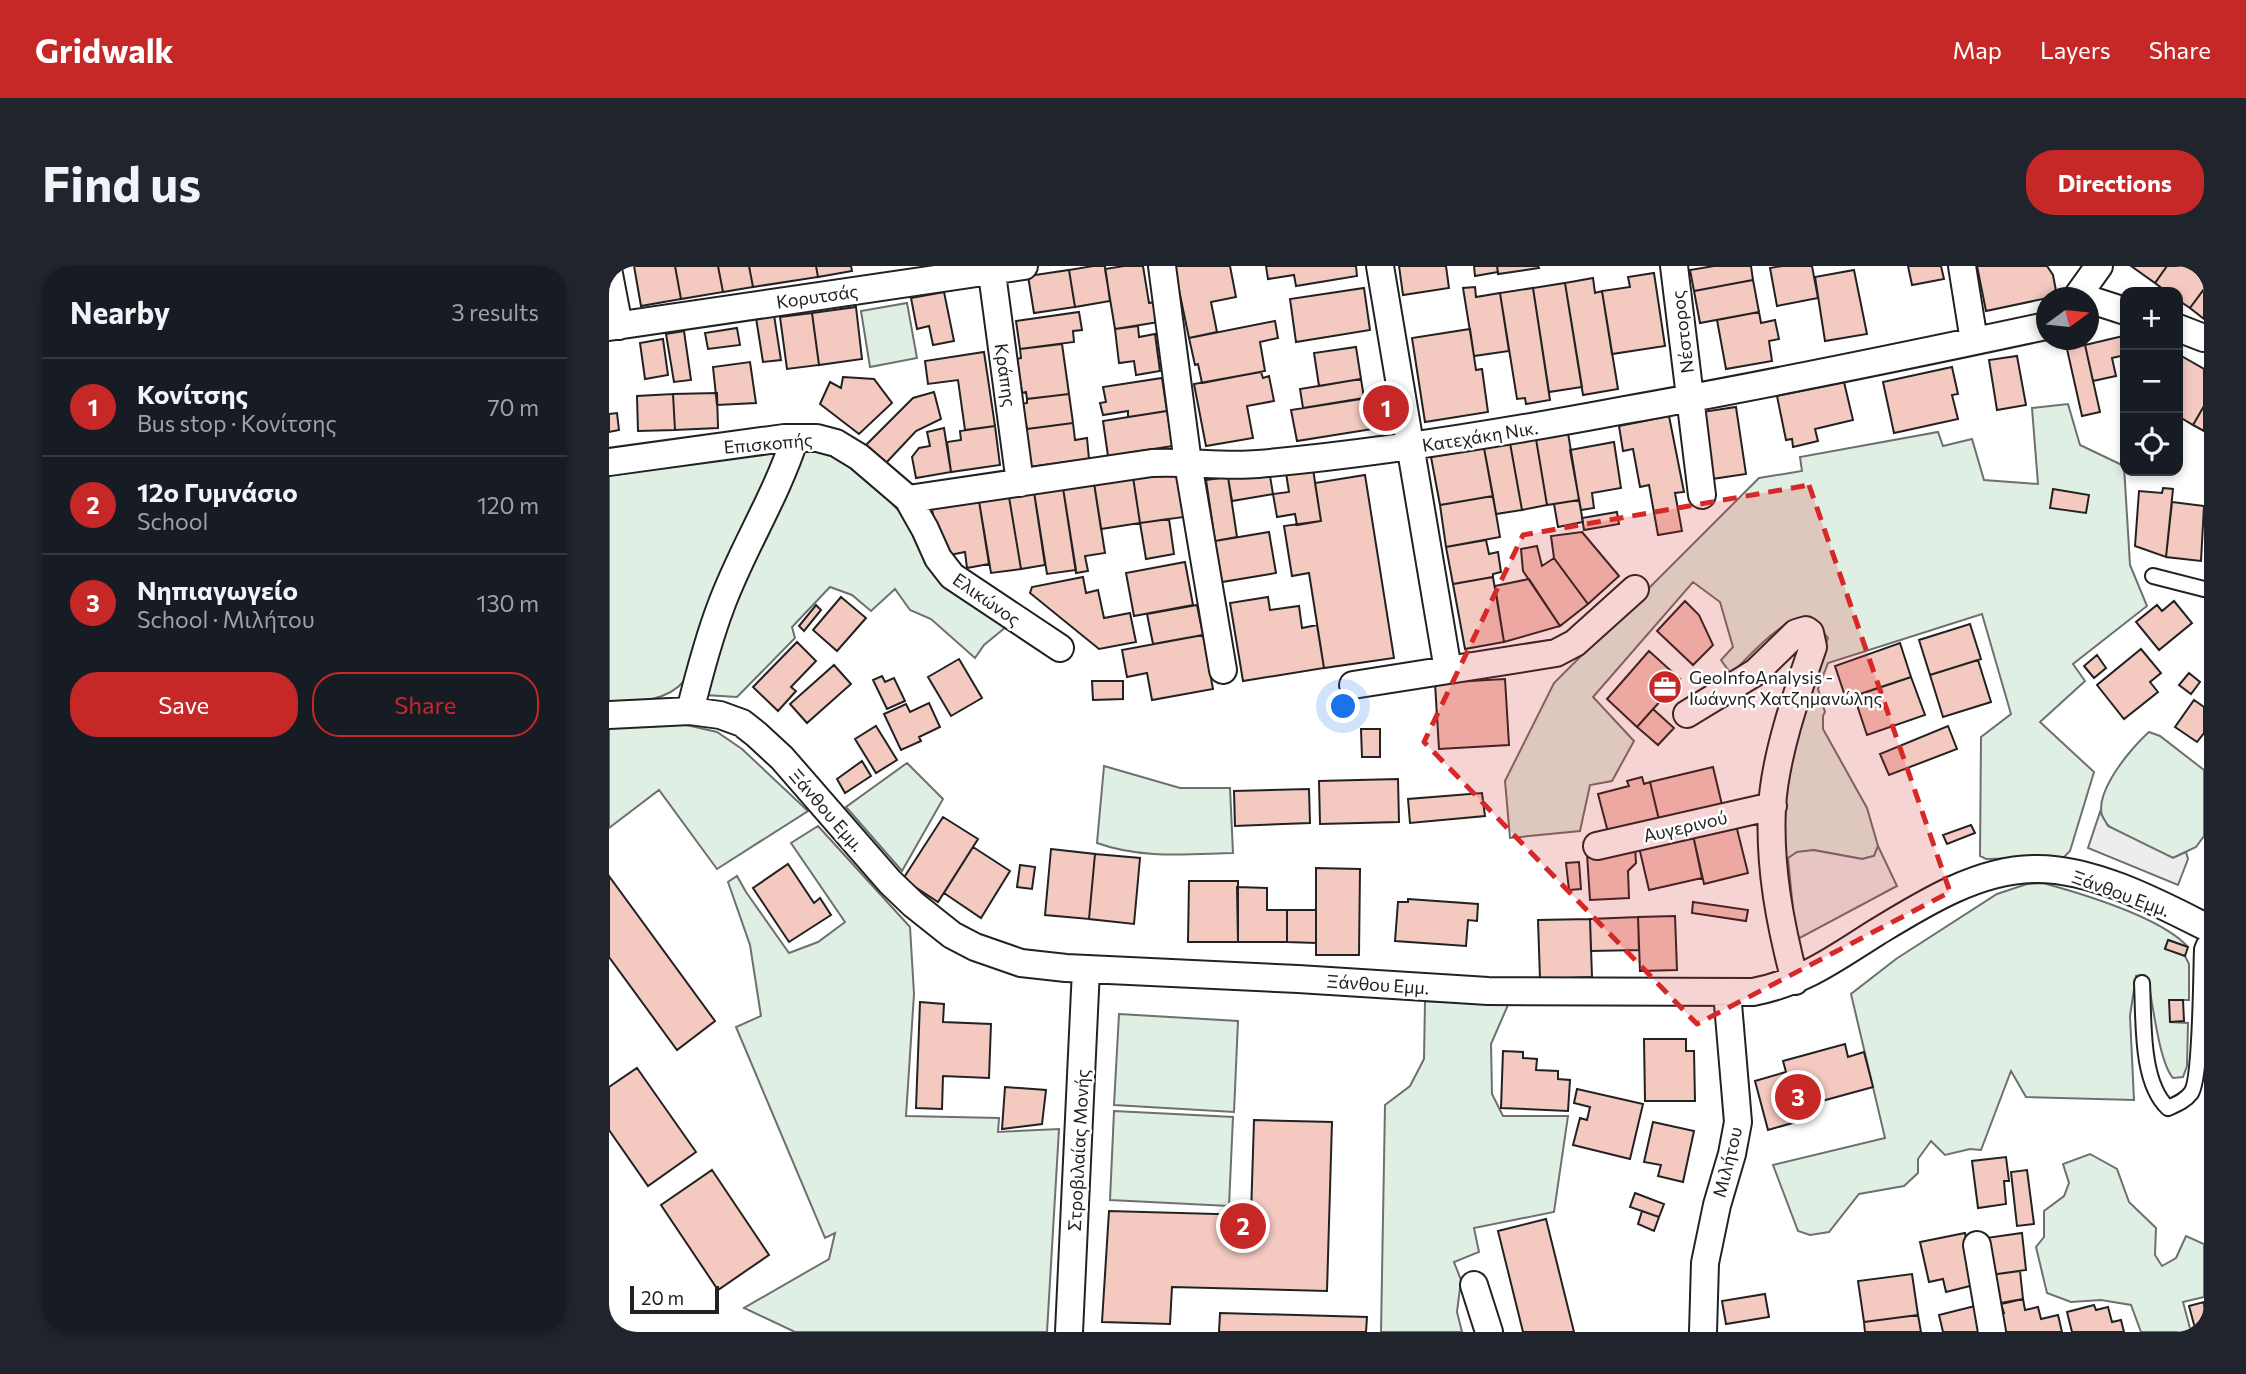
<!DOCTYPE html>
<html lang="en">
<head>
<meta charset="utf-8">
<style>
	:root { --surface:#171b24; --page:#20242c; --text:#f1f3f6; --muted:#9ea1a6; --line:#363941; --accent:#c62828 }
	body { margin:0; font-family:Commissioner,sans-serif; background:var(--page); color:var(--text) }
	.controls { position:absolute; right:21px; top:21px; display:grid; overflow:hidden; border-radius:14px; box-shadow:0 4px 10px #0003 }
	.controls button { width:63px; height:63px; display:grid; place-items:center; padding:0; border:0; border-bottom:2px solid var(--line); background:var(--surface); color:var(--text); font:35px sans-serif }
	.compass { position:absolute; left:1427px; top:21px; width:63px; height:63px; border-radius:50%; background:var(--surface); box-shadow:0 4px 10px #0003; rotate:75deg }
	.scale { position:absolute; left:21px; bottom:18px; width:89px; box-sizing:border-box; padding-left:7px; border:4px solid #222; border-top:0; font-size:19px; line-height:24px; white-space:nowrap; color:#222; -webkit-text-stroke:5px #fff; paint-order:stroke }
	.you { position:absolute; left:735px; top:441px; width:24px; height:24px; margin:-18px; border:5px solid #fff; border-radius:50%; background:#1a73e8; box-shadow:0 0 0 10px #1a73e833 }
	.badge { display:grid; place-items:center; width:46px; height:46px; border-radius:50%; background:var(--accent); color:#fff; font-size:23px; font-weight:700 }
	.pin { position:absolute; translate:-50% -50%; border:4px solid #fff; box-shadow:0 2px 7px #0006 }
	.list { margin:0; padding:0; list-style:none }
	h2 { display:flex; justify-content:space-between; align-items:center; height:91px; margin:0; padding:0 28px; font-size:30px }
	h2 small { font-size:23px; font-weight:400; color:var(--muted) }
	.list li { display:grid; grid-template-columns:46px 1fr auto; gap:21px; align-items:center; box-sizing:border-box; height:98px; padding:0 28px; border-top:2px solid var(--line) }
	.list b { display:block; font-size:26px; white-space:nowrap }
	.list p { margin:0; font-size:23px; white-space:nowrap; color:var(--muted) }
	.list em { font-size:23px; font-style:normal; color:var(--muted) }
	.actions { display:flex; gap:14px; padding:21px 28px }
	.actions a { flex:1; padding:16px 0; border:2px solid var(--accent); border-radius:28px; text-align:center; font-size:24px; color:var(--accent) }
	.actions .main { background:var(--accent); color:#fff }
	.icon { flex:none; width:38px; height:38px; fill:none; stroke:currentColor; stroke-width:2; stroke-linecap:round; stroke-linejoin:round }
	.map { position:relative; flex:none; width:1595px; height:1066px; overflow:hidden; border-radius:28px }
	header { display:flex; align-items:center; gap:42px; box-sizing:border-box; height:98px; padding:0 35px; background:var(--accent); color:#fff }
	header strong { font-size:33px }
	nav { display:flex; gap:38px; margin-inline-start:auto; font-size:24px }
	.intro { display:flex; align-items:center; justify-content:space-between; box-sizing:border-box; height:168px; padding:0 42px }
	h1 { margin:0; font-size:49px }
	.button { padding:18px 32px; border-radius:28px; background:var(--accent); color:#fff; font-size:24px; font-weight:700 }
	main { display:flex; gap:42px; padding:0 42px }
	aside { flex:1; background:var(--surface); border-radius:28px; box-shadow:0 4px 10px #0003 }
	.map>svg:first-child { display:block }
</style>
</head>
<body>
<header>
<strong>Gridwalk</strong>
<nav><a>Map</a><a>Layers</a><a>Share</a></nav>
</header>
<div class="intro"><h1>Find us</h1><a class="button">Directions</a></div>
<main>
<aside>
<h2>Nearby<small>3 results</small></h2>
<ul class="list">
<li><span class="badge">1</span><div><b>Κονίτσης</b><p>Bus stop · Κονίτσης</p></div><em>70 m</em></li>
<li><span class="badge">2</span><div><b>12o Γυμνάσιο</b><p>School</p></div><em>120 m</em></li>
<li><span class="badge">3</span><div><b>Νηπιαγωγείο</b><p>School · Μιλήτου</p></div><em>130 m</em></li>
</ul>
<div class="actions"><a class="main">Save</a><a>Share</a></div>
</aside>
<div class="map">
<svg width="1595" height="1066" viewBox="0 0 1595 1066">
	<rect width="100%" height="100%" fill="#fff"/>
	<path fill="#e0efe3" stroke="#6f6f6f" stroke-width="2" d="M298,37L308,92L261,101L252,45Z
		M1459,138L1471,179L1515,200L1521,299L1538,340L1464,398L1476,415L1431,456L1485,506L1461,585L1455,591L1377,593L1371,590L1372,471L1402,448L1373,348L1219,397L1209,423L1216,446L1214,450V463L1258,542L1269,580L1265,590L1253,593L1204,584L1187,667C1182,639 1172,609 1172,582C1171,508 1193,441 1219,372C1214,367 1209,358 1203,355C1180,342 1138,393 1122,408L1112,394L1124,381L1111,336L1084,316L984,431L1025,475L1003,515L981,519L971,565L901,572L896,515L945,417L1150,212L1193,205L1191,191L1329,166L1334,180L1363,173L1375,214L1429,218L1423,142Z
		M214,181L255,207L397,361L375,379L366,392L322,353L301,344L286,323L262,345L243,329L221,321L183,361L186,372L128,431L96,429L120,351L193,182Z
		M167,183L164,198L76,414C58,436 27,436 0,437V210Z
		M60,455L108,466L133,483L199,545L108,603L50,524L0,562V459Z
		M1540,466L1551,470L1595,504V570L1587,581L1564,592C1544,582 1519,574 1501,561C1472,539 1522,482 1540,466Z
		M298,497L334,533L293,605L237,541Z
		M495,500L571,522H621L624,587C578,588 532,593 488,577Z
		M209,560L301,661L305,728L297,850L390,852L389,866L450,863L438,1066H186L135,1042L220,993L226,967L216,972L127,761L152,750L141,679L119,616L128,610L137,626L180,687L209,676L236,656L182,577Z
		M1434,617C1474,628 1552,651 1579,681L1560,674L1556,682L1576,690L1580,698V734H1561V756L1579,757L1578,800L1574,811L1564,812C1550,796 1544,738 1539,715L1535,709L1527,710L1521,750L1525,834L1417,831L1402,805L1372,884L1361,883L1336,889L1322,875L1309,893V907L1295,920L1250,928L1220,966L1201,969L1189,965L1164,899L1276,872L1242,728L1287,693L1388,628L1418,618Z
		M816,735L899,739L882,778L883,828L894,850H959L945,946L865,962L870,986L845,996L852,1014L848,1046L853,1066H772L776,839L801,820L815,793Z
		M510,748L629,755L625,846L505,839Z
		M505,845L624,851L620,940L501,934Z
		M1481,888L1508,903L1520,936L1547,962L1546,989L1553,1000L1567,992L1577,970L1595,978V1031L1574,1036L1582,1066H1532L1522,1039L1492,1034L1462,1036L1438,1027L1427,981L1435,971V945L1455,930L1460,917L1454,898Z"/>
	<path fill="#ededed" stroke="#6f6f6f" stroke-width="2" d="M1491,546L1499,560L1564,592L1577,586L1579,593L1569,619L1479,582Z
		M1269,580L1288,620L1187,674L1179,592L1188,586L1204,584L1253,593L1265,590Z"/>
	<path fill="#f3c9c0" stroke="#222" stroke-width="2" d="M25,0H66L72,33L32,40Z
		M66,0H109L114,26L72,33Z
		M109,0H140L144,21L114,26Z
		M140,0H207L209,11L144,21Z
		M207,0H242L243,5L209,11Z
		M484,0H496L501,35L466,41L460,4Z
		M515,0H534L540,37L546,36L550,56L506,63L496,3Z
		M565,0H621L627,31L602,36L608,66L580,72Z
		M657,0H747L748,10L687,20L685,9L659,13Z
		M790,0H837L840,22L794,29Z
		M865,0H888L889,6L866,10Z
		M888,0H929L930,2L889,8Z
		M1105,0H1142L1144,14L1085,25L1081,4Z
		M1173,0H1203L1209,32L1168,40L1161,2Z
		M1299,0H1332L1335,13L1303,19Z
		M1368,0H1438L1444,9L1448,30L1377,45Z
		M1522,0H1558L1546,17Z
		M1558,0H1595V23L1581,42L1569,34V26H1558L1546,17Z
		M460,4L466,41L425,47L419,10Z
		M1245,4L1258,68L1216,75L1206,11Z
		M1045,7L1056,80L1003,88L993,25L1021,21L1019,11Z
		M984,12L986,27L993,25L1009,123L974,129L956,17Z
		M1144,14L1150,46L1091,57L1085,25Z
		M956,17L973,121L940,126L924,22Z
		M866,21L867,31L891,27L900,85L865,90L854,22Z
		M755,22L761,64L687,76L681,33Z
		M924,22L941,134L917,138L916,132L908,133L891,27Z
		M1595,23V53L1581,42Z
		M335,26L345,75L324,79L320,60L308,63L302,32Z
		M247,41L253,93L210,99L203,47Z
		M470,46L473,64L464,65L465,76L411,83L407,55Z
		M1150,46L1152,57L1166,54L1170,73L1160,75L1163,95L1117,103L1108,54Z
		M203,47L210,99L178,103L171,51Z
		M165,49L172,94L154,96L147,52Z
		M666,55L669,72L651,76L656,105L593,117L589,98L586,99L580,72Z
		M529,60L530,71L546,68L551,105L527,109L525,95L510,97L506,63Z
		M128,62L131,79L99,83L96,67Z
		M861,63L867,104L873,103L879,146L816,156L803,72Z
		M75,65L82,114L65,116L57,68Z
		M1514,70L1516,89L1503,92L1507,110L1484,115L1476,79Z
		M54,73L59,109L36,113L31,77Z
		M453,78L460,128L418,133L417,126L413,127L408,93L412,92L411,83Z
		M1476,79L1491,146L1473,150L1458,83Z
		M747,81L752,113L710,120L705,87Z
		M375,86L386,160L356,164L349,114L319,118L316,95Z
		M1569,88L1595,103V140L1584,159L1569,150Z
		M1408,90L1417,139L1388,144L1380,94Z
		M141,96L147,137L108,139L104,101Z
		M1343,101L1349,128L1343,129L1349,153L1285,167L1274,116Z
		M652,106L654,112L660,110L665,135L638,140L644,172L597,180L585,118Z
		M234,111L265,113L283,137L250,168L211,138L221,116L232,122Z
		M553,112L558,145L519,151V145L494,149L491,137L497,136L494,121Z
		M752,113L755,132L694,142L691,123Z
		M1235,116L1244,154L1206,163L1209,175L1184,181L1183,173L1177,174L1168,130Z
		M325,126L332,153L307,165L276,198L256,180L304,132Z
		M108,127L109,162L66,164L64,128Z
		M64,128L66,164L29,165L28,130Z
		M460,128L464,157L418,163L417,158H414L411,138L418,137V133Z
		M771,130L776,161L688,175L682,144Z
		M1595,140V165L1584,159Z
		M1127,141L1137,208L1103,213L1093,146Z
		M558,145L564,180L499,190L494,155Z
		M8,147L10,164L0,166V148Z
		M1060,150L1075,226L1066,227L1073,265L1049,269L1040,219L1031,221L1024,183L1014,185L1010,160Z
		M464,157L466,174L478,172L480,193L420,201L415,167L418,163Z
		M386,160L391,199L342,206L338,176L352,174L351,165Z
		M335,162L342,206L307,212L303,191L310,182L321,180L318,166Z
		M959,167L970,234L938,239L927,173Z
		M927,173L938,239L913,244L901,177Z
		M1005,176L1012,222L983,227L985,242L972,244L961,184Z
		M901,177L913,244L887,248L875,182Z
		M875,182L884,230L831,239L822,191Z
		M704,203L712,255L688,259L686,248L668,251L664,228L680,226L677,207Z
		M660,204L664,228L623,235L619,211Z
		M567,205L575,251L531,257L524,211Z
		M756,209L785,392L715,402L700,307L683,310L675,260L712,255L706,217Z
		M524,211L531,257L492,263L485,217Z
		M619,211L628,271L606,275L597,214Z
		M485,217L496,287L476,290L479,305L467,307L454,222Z
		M454,222L467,304L438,308L425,226Z
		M1554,222L1564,223L1557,291L1526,280L1530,225L1553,227Z
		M1444,223L1480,229L1477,247L1441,242Z
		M425,226L436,299L412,303L400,231Z
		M884,230L891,271L837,281L831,239Z
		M400,231L412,303L382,307L370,235Z
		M970,234L974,256L949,261L945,238Z
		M370,235L380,298L358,302L356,286L336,290L330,285L323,243Z
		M1563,236L1595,240L1592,295L1557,291Z
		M1008,246L1010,258L975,264L973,252Z
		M560,253L565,288L537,293L531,257Z
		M660,266L667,307L613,316L606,275Z
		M973,266L1010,310L979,338L945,292L942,270Z
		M877,274L880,288L889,286L892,306L884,308V311L844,318L837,281Z
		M928,280L933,300L945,292L979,338L951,360L914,305L912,283Z
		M576,296L584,339L525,350L517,307Z
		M474,311L477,327L489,324L495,352L521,347L527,376L490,383L421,327L423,321Z
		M884,311L895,376L856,383L844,318Z
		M920,313L951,360L895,376L886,320Z
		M232,331L257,352L228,385L204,364Z
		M659,331L661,344L690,340L693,362L708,359L715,402L634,415L621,337Z
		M1076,335L1090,349L1104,379L1084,399L1048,365Z
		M1565,335L1583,357L1550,384L1527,356L1548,339L1553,345Z
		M207,339L212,344L195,365L190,360Z
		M588,339L594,369L544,378L538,348Z
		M1361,358L1372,393L1321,409L1310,374Z
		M594,369L604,423L543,434L538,407L518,411L513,384Z
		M188,376L207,395L182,421L187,425L169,445L144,421Z
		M1291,377L1302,411L1237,433L1226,400Z
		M1532,383L1552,407L1541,416L1549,426L1515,453L1488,419Z
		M1040,385L1071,413L1028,461L998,433Z
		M1488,389L1497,402L1485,412L1475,400Z
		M350,393L373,432L342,450L319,411Z
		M1369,394L1382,436L1334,451L1321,409Z
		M225,399L242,418L198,457L181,438Z
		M1580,407L1591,416L1582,428L1570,419Z
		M273,410L276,416L285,412L296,435L278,443L264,414Z
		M1302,411L1316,449L1258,469L1245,430Z
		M896,413L900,479L830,483L826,417Z
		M483,415H514V433L484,434Z
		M1585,434L1595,441V467L1588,476L1566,461Z
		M320,437L331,461L310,471L312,475L292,484L275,448L297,438L301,446Z
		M1044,443L1065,462L1049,479L1028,461Z
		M267,460L288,494L267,507L246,473Z
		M1339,460L1348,483L1280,509L1271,488Z
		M752,463H771V491H753Z
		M253,495L262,510L236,527L228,513Z
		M1104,501L1114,543L1051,558L1041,516Z
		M1033,511L1035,518L1041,516L1051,558L1000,570L989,528L1020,520L1018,515Z
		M789,513L790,556L711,558L710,515Z
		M700,523L701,557L626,560L625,525Z
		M873,527L876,550L801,557L799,533Z
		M334,551L369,573L329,636L294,613Z
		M1127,559L1139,607L1095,618L1084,569Z
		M1362,559L1366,567L1338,578L1334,569Z
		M1084,569L1093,612L1040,624L1030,581Z
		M1026,580L1027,597L1019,605L1020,632L981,634L978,588Z
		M364,581L401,605L372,652L335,627Z
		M442,583L486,588L480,653L436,649Z
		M486,588L531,592L525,658L480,653Z
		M970,596L972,623L960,624L957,597Z
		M179,598L205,637L211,632L222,649L180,676L144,622Z
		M411,599L426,601L423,623L408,621Z
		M707,602L751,603L750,689H707Z
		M0,610L106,755L68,784L0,691Z
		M580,615H629V676H579Z
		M628,621L658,622V644H678V676H629Z
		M799,633L869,638L868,655L859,654L857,680L786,675L789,636H799Z
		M1084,636L1139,644L1137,655L1083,647Z
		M678,644H707V677L678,676Z
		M1066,650L1068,704L1031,705L1029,651Z
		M1029,651L1030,684L982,685L981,653Z
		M981,653L983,711L931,713L929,654Z
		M1559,674L1579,681L1576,690L1556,683Z
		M1560,734H1574L1575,755L1561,756Z
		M311,736L335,738L334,756L382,758L380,812L334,810L333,843L307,842Z
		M1035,773H1077V785H1085L1086,835H1036Z
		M1236,778L1239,791L1255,786L1264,821L1191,841L1194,854L1159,864L1146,815L1177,806L1174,795Z
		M894,785L914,786V792L928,793L927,804L949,805V813L961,814L959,845L892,842Z
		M28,802L87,886L39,920L0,864V821Z
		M396,821L437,824L433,858L393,863Z
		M968,823L1034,838L1021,893L964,879L971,852L978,854L981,841L965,837Z
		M645,854L723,856L718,1025L563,1021L561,1058L493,1056L500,945L642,949Z
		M1044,856L1085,865L1074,916L1049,910L1052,899L1035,896Z
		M1397,891L1400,915H1395L1397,938L1369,942L1363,895Z
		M103,904L160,989L109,1024L52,939Z
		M1418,904L1425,958L1408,960L1402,906Z
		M1026,927L1055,938L1050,951L1021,941Z
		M1033,945L1050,951L1045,965L1029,958Z
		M937,953L965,1066H914L889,965Z
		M1356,967L1365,1019L1337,1026L1334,1013L1320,1016L1311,976Z
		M1413,967L1417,1004L1381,1009L1377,972Z
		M1411,1005L1414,1033L1386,1038L1381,1009Z
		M1303,1008L1309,1049L1255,1056L1249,1015Z
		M1156,1028L1160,1051L1117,1058L1113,1035Z
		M1414,1033L1416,1044L1429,1041L1432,1053L1449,1049L1453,1066H1392L1388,1049L1395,1047L1392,1038Z
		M1595,1036V1066H1587L1580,1040Z
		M1485,1039L1487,1044L1499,1041L1503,1056L1512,1054L1515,1066H1463L1458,1046Z
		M1366,1040L1372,1066H1334L1330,1049Z
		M611,1047L758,1051L757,1066H610Z
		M1309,1049L1312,1066H1256L1255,1056Z"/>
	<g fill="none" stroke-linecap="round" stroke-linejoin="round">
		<g stroke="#222" stroke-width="18">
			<path id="lane" d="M1544,310L1595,323
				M1533,717C1535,753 1531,816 1559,842C1568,838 1576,835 1582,827C1592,814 1592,707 1593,683L1595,678"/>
		</g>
		<g stroke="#222" stroke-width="30">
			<path id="street" d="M382,0L411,217
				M553,0L579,197L614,404
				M771,0L839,404
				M1065,0L1093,229
				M1353,0L1365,75
				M0,8L10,60
				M1467,32L1490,0
				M1479,33L1516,45
				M0,61L415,0
				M1569,62L1595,72
				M0,196L175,172H208L227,177L250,191L299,233L316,263L329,292L343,310L451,382
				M299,233L543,197C579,195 613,201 649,198C773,187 894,167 1016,144C1157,119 1297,90 1437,60
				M744,419L947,387L966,377L1026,323
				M81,445C90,409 99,374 112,340C133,283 167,231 186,172
				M1078,448L1147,406L1187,367L1197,364L1201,367L1204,381C1187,430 1166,490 1163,541C1160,601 1171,658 1186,715
				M0,449L81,445L111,449L133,457L147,468L173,492L281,616L304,638L343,669L366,681L412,697L457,702L689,713L879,725L1144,726C1195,716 1225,693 1268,666C1314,638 1368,604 1424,603C1480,601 1546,635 1595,660
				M988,580L1164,540
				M1368,979L1383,1066
				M865,1019L880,1066
				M460,1066L477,703
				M1094,1066L1096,997L1108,939L1123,888L1129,856L1118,726"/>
		</g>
		<use href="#lane" stroke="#fff" stroke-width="14"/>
		<use href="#street" stroke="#fff" stroke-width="26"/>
	</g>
	<path fill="#d62828" fill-opacity="0.2" stroke="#d62828" stroke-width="5" stroke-dasharray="14 9" stroke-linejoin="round" d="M1200,219L1341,626L1088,758L815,476L914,269Z"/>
	<defs>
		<g id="office-disc" transform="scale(1.75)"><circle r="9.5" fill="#c62828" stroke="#fff"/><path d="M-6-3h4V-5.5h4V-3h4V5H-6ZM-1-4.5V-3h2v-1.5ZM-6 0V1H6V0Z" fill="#fff"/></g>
	</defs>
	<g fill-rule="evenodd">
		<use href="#office-disc" x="1056" y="421"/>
	</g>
	<g text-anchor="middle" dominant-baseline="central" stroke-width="5" stroke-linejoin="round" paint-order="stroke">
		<g font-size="18" fill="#222" stroke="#fff">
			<text transform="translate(208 30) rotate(-8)">Κορυτσάς</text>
			<text transform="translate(1073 66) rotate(-97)">Νέστορος</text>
			<text transform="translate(397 109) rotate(82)">Κράπης</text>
			<text transform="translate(871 170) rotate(-9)">Κατεχάκη Νικ.</text>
			<text transform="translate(159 177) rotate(-5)">Επισκοπής</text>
			<text transform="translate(378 333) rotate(35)">Ελικώνος</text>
			<text transform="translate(218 544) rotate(49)">Ξάνθου Εμμ.</text>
			<text transform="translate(1076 560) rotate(-13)">Αυγερινού</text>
			<text transform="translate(1512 627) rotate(20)">Ξάνθου Εμμ.</text>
			<text transform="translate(769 718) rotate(4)">Ξάνθου Εμμ.</text>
			<text transform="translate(469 884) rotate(-87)">Στροβιλαίας Μονής</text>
			<text transform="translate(1118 896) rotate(-76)">Μιλήτου</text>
		</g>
		<g font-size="18" fill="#222" stroke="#fff" text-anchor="start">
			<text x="1080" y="411">GeoInfoAnalysis -<tspan x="1080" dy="21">Ιωάννης Χατζημανώλης</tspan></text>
		</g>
	</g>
</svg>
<div class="controls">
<button>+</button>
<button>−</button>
<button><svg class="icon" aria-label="locate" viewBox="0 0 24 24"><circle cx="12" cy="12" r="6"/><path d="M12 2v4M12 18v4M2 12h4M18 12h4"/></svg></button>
</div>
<svg class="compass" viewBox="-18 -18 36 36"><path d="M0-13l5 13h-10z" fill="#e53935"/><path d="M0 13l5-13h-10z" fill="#9ea1a6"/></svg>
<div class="scale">20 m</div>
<div class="you"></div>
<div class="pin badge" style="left:777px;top:142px">1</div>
<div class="pin badge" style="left:634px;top:960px">2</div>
<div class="pin badge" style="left:1189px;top:831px">3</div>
</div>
</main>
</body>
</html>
